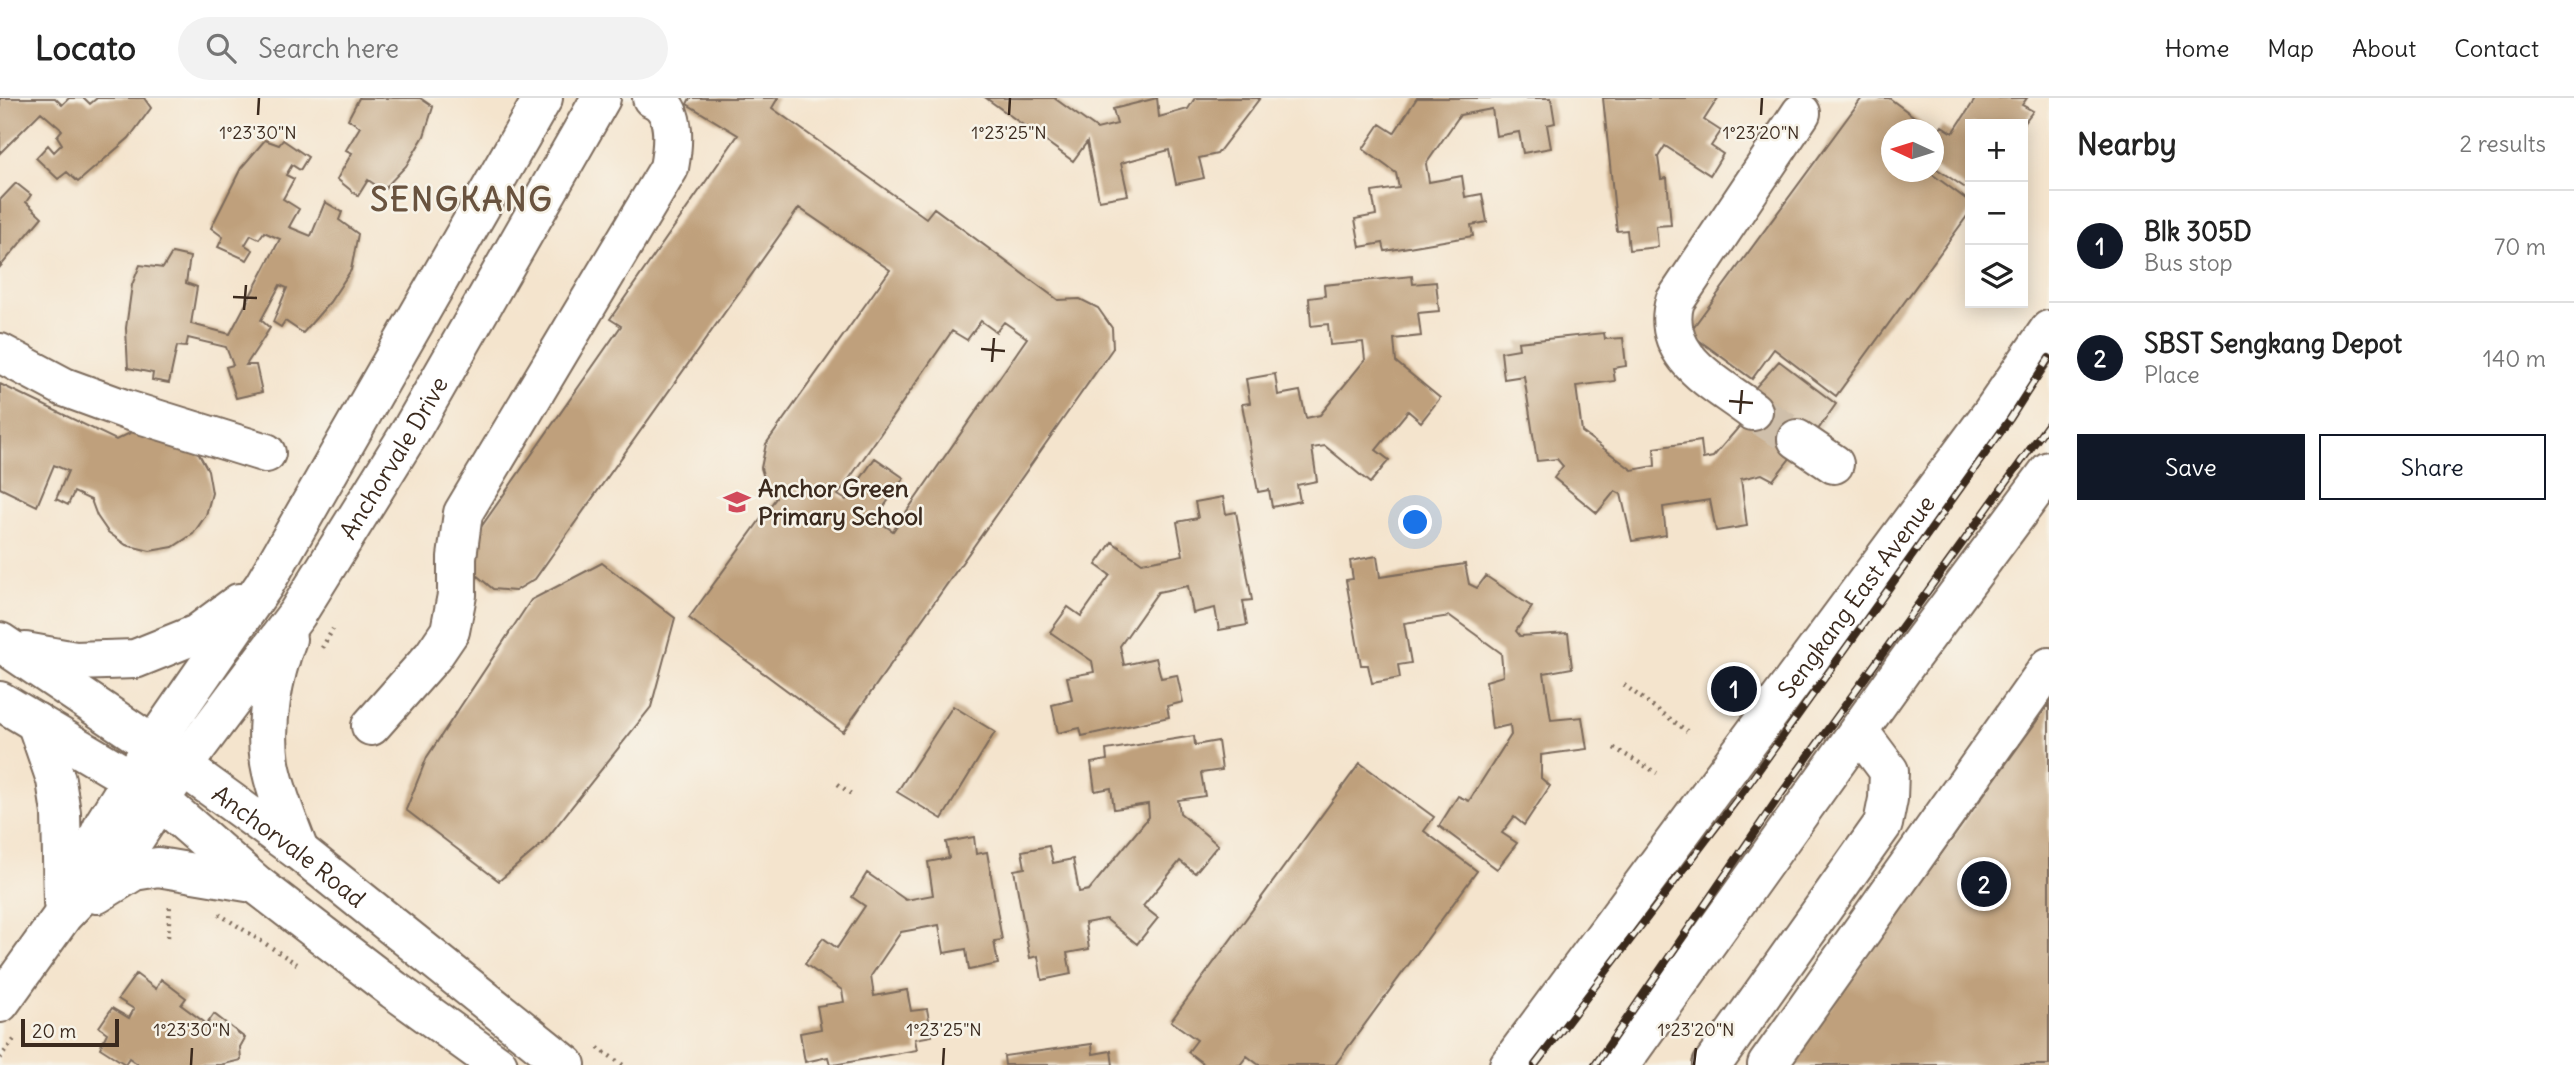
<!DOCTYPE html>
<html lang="en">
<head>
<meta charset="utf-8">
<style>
	:root { --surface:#fff; --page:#f2f2f2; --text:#222; --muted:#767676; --line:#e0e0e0; --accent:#111827 }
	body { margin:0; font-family:Delius,sans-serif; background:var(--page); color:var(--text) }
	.controls { position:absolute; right:21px; top:21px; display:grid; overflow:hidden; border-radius:0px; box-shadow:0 4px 18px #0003 }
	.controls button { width:63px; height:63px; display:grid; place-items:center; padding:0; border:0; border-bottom:2px solid var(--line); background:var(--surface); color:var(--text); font:35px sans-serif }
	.compass { position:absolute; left:1881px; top:21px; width:63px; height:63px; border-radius:50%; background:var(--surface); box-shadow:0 4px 18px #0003; rotate:274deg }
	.scale { position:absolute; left:21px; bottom:18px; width:98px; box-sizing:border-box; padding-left:7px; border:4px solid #3b2a1e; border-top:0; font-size:19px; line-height:24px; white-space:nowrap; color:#3b2a1e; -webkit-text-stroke:5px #f7f3e8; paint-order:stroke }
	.you { position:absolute; left:1416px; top:425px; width:24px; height:24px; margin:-18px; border:5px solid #fff; border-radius:50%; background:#1a73e8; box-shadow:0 0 0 10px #1a73e833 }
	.badge { display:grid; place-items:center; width:46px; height:46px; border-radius:50%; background:var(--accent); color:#fff; font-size:23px; font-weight:700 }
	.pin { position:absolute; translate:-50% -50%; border:4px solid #fff; box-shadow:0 2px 7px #0006 }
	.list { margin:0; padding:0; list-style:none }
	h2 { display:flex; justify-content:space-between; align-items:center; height:91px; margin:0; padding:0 28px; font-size:30px }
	h2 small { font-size:23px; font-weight:400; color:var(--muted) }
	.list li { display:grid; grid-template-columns:46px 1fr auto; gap:21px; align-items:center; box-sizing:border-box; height:112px; padding:0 28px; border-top:2px solid var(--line) }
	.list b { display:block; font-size:26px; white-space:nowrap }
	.list p { margin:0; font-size:23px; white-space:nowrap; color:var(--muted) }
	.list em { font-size:23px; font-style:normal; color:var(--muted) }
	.actions { display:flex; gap:14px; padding:21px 28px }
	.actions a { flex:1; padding:16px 0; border:2px solid var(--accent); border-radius:0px; text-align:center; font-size:24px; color:var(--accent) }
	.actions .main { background:var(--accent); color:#fff }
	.icon { flex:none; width:38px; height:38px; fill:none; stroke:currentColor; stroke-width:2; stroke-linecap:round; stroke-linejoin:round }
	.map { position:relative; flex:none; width:2049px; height:967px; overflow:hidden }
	header { display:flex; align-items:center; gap:42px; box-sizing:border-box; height:98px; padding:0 35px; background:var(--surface); border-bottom:2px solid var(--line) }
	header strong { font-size:33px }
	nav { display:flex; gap:38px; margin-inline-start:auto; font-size:24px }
	.search { width:490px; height:63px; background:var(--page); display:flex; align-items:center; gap:18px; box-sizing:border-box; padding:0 24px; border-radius:38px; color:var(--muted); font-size:26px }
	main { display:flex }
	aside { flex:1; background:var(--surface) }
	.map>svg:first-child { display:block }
</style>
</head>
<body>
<header>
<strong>Locato</strong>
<div class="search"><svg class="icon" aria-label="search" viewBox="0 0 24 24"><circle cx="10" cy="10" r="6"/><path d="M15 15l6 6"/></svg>Search here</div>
<nav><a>Home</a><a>Map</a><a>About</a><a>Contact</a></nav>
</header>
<main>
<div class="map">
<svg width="2049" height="967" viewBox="0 0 2049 967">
	<rect width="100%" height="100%" fill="#f7f3e8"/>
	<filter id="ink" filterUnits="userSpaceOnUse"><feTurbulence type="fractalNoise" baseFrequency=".0143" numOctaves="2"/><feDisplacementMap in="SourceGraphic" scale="14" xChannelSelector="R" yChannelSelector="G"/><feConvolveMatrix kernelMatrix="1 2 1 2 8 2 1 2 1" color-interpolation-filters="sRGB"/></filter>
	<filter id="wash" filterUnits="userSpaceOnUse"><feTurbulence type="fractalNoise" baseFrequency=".00686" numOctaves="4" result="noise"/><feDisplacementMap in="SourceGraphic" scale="28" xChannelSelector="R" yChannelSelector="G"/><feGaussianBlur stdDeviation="1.57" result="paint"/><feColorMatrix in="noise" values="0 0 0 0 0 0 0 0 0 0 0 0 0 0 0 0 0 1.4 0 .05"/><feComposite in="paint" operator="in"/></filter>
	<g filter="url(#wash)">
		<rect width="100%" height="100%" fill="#f4e4cd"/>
		<g id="blocks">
			<path fill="#bfa07b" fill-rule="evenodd" d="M0,0H55L62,7L69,0H84L90,6L97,0H144L151,10L129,40L78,84L67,74L58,81L36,60L48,47L54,54L62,46L57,38L62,32L41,14L0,55Z
				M359,0H420L433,9L424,38L406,68L383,92L368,82L358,98L337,81L352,55L346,52L360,29L348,21Z
				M690,0H778L772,10L926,120L934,110L1058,202L1080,201L1098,210L1112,230L1113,250L843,634L689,520L776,400L767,390L761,370L766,346L890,172L799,110L535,481L515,493L493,491L475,476L470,455L479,432L621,228L610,221L738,37L687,6ZM981,223L996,234L1004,224L1027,240L893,433L875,421L904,380L875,360L846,402L838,397L952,233L967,242Z
				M986,0H1054L1097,31L1117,26L1113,11L1157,0L1159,19L1188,11L1195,0H1260L1217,56L1199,60L1204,80L1176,86L1169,52L1121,65L1128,97L1099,102L1087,44L1073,63Z
				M1417,0H1551L1555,25L1547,27L1551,50L1523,55L1519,34L1496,38L1492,11L1460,17L1426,66L1429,84L1462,78L1465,99L1482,96L1487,124L1471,127L1473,138L1385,153L1383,145L1360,149L1355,121L1376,117L1372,94L1399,90L1396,75L1363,51L1380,26L1394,35Z
				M1603,0H1718L1704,22L1721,33L1711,48L1723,56L1710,77L1665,48L1658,59L1661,81L1667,80L1671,127L1656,128L1658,149L1629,152L1627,132L1617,133Z
				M1862,0H1889L1932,32H1892V74H1929L1970,104V114L1836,298L1774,251L1752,281L1689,235Z
				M1976,0H2027L2022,7L2033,13L2023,26H1970V93L1934,69V40L1942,28L1953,35Z
				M265,42L279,47L283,42L308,59L300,72L292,67L286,77L294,81L283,101L299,111L289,129L311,138L325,104L342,114L339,122L358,136L351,172L330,204L303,235L285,223L281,229L273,224L287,190L280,187L261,222L270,230L246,267H256L262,294L236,300L226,269L233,267L226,249L188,240L186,249L177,248L169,285L152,282L153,275L128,270L126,230L132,187L140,167L163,170L172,155L190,159L186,185L197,189L191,226L230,236L280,141L264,134L259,141L251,137L245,147L253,152L247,162L218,149L223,139L211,130L241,70Z
				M16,85L31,97L26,104L42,119L0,169V102Z
				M1412,178L1413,186L1436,184L1439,213L1418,215L1421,238L1394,241L1396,264L1440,300L1421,324L1408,313L1376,352L1389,362L1370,385L1325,348L1312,350L1317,383L1297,387L1300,403L1272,409L1269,392L1258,394L1242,306L1250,305L1246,281L1275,276L1278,297L1300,293L1306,320L1320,317L1365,262L1363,244L1330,247L1328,226L1311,228L1309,200L1325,198L1324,187Z
				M1604,235L1605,241L1623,240L1626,268L1613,270L1615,283L1576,288L1582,334L1632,372L1655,368L1654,350L1701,343L1703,361L1713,359L1764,300L1755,290L1779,263L1836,306L1817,333L1803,323L1792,338L1802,345L1773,382L1762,376L1741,381L1747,428L1716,433L1710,402L1663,409L1666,437L1632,443L1621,396L1615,393L1597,415L1554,380L1563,368L1557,361L1537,363L1524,278L1504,281L1501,254L1519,251L1518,244Z
				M0,286L116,342L134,333L197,352L208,372L212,395L206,417L193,436L173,449L150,453L126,447L108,434L97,418L91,402L74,394L68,407L56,401L68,373L54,367L37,408L0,390Z
				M1223,399L1226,416L1236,414L1252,502L1243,503L1247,527L1219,532L1215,510L1193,515L1188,488L1158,494L1120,548L1124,567L1156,560L1161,580L1177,577L1183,604L1167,608L1169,619L1082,638L1080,630L1058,635L1052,607L1072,602L1067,579L1094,574L1092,563L1050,534L1068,509L1081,518L1110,477L1096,467L1112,444L1142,465L1183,457L1177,424L1198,420L1195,404Z
				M1377,458L1380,479L1465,466L1469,486L1477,490L1486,478L1532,509L1516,533L1520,538L1568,535L1572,570L1544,575L1551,622L1582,619L1587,651L1541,657V680L1550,688L1524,727L1514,719L1502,735L1517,745L1497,771L1439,728L1458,698L1469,703L1511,637L1510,627L1492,631L1486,583L1503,578L1501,555L1450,518L1404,525L1411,565L1398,567L1400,580L1372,585L1368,567H1361L1346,482L1353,481L1350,463Z
				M602,465L675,520L651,609L543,745L499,783L406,712L427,659L531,502Z
				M2049,606V967H1789Z
				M953,608L995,634L942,721L897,694Z
				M1194,638L1195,647L1218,643L1222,672L1201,675L1205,698L1178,702L1180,715L1218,747L1195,775L1180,763L1143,808L1158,820L1137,846L1106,821L1085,825L1089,851L1067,855L1071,876L1042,882L1038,858L1030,860L1014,772L1025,770L1022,753L1049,748L1053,765L1073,761L1079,794L1089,792L1149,719L1148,706L1114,711L1111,690L1095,693L1091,665L1107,662L1106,652Z
				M1360,665L1434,719L1424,733L1477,773L1335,967H1259L1247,958L1240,967H1205L1188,954L1197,942L1171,923Z
				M974,739L976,756L987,754L1002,842L994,843L998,866L969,872L966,851L944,855L939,827L901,834L871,878L874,898L907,892L911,913L927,911L932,938L915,941L917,952L833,967H830L828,959L805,964L800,935L821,931L817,908L844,904L842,892L805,866L823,840L837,850L865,808L852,799L867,775L906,802L933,797L928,764L949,760L946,744Z
				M136,876L156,891L161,881L186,900L181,907L207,926L214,916L245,940L240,949L241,962L220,967H139L129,960L125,966L100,950L107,935L99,929L112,910L129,920L134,911L118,901Z
				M1092,946L1093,956L1111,953L1113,967H1005L1004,958Z"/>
		</g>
	</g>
	<g filter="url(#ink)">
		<use href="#blocks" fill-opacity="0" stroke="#7c6b5b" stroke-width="2"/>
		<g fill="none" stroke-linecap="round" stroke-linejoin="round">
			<path stroke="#cfbfaa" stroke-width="38" stroke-dasharray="38 19" stroke-linecap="butt" d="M1753,313L1797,341"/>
			<g stroke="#7c6b5b" stroke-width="42">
				<g id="minor">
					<path d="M0,255L64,289L127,312L266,355"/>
					<path d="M1753,313C1716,285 1659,258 1675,203L1801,15"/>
					<path d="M1797,341L1834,366"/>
					<path d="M287,541C273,578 264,625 270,665C275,694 289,725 299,753"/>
					<path id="s1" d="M0,544L153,647L299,753L566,967"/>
					<path d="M25,554L75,563L135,561L197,536L239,505"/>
					<path d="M0,603L131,681L161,703L256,786L394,892L498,967"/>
					<path d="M36,624L56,682L61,715L63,805"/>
					<path d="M371,628L433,558L450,533L457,497V459L463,415L669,70C673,48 678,10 652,0"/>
					<path d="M75,790L105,724L153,647L264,487L543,0"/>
					<path d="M97,796L134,773L158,769L253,785"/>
					<path id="s2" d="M0,905L63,817L134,742L182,669L297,516L413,329L601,0"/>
					<path d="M1712,967L1883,726L1888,701L1889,673L1859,633"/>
					<path d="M1767,967L2049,569"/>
				</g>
			</g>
			<g stroke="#7c6b5b" stroke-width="42">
				<g id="major">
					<path id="s3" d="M1509,967L1991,316L2049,232"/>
					<path d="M1620,967L1911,559L2049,373"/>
				</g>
			</g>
			<path stroke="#7c6b5b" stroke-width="4.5" stroke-dasharray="2 5" stroke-linecap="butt" d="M322,550L333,531
				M1624,587L1687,633
				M1614,650L1657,675
				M838,686L851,696
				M219,816L297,866
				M168,839L170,806
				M598,950L623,967
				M0,960L17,938"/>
			<use href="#minor" stroke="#fff" stroke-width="38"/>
			<use href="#major" stroke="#fff" stroke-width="38"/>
			<g stroke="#3b2a1e" stroke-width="8">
				<path id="rail" d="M1535,967L1745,691L2010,321L2049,260
					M1595,967L1776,703L2049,325"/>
			</g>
			<use href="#rail" stroke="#f7f3e8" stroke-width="5" stroke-dasharray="16" stroke-linecap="butt"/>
		</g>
	</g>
	<path fill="none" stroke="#3b2a1e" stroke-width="2.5" d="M258,17L259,0M1009,17L1010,0M1761,17L1762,0M233,199L257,200M244,212L246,187M981,251L1005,253M992,264L994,240M1729,303L1753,305M1740,316L1742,292M191,967L192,950M943,967L944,950M1694,967L1696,950"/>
	<defs>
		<g id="school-bare" transform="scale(2.1)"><path d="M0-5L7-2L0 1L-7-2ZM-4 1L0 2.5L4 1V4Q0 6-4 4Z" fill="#d1495b" stroke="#f7f3e8" stroke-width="2.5" paint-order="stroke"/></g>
	</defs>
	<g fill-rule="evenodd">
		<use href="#school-bare" x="737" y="404"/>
	</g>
	<g text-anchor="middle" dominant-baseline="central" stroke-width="5" stroke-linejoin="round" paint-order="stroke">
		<g font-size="24" fill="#3b2a1e" stroke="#f7f3e8">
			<text stroke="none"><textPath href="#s2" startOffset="674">Anchorvale Drive</textPath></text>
			<text stroke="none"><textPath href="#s3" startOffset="583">Sengkang East Avenue</textPath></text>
			<text stroke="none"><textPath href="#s1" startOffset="354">Anchorvale Road</textPath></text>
		</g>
		<g font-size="24" font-weight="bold" fill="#3b2a1e" stroke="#f7f3e8" text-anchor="start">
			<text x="758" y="390">Anchor Green<tspan x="758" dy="28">Primary School</tspan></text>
		</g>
		<g font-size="32" font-weight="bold" letter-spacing="2" fill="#69533f" stroke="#f7f3e8">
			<text x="462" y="101">SENGKANG</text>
		</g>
	</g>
	<g font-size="18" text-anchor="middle" fill="#3b2a1e" stroke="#f7f3e8" stroke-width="5" stroke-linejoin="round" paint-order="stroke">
		<text x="258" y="41">1°23'30"N</text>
		<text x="1009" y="41">1°23'25"N</text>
		<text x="1761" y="41">1°23'20"N</text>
		<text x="192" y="938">1°23'30"N</text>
		<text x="944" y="938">1°23'25"N</text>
		<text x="1696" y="938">1°23'20"N</text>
	</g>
</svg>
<div class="controls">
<button>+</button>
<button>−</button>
<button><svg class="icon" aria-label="layers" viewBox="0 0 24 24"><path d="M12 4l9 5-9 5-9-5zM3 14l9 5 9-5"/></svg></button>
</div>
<svg class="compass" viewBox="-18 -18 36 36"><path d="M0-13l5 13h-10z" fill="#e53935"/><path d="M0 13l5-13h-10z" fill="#767676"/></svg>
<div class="scale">20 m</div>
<div class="you"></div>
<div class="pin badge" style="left:1734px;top:591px">1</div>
<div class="pin badge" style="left:1984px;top:786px">2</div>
</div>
<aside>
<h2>Nearby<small>2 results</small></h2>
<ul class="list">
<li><span class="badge">1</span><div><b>Blk 305D</b><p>Bus stop</p></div><em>70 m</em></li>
<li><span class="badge">2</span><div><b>SBST Sengkang Depot</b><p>Place</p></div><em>140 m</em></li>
</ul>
<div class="actions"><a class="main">Save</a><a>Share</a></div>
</aside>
</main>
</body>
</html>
